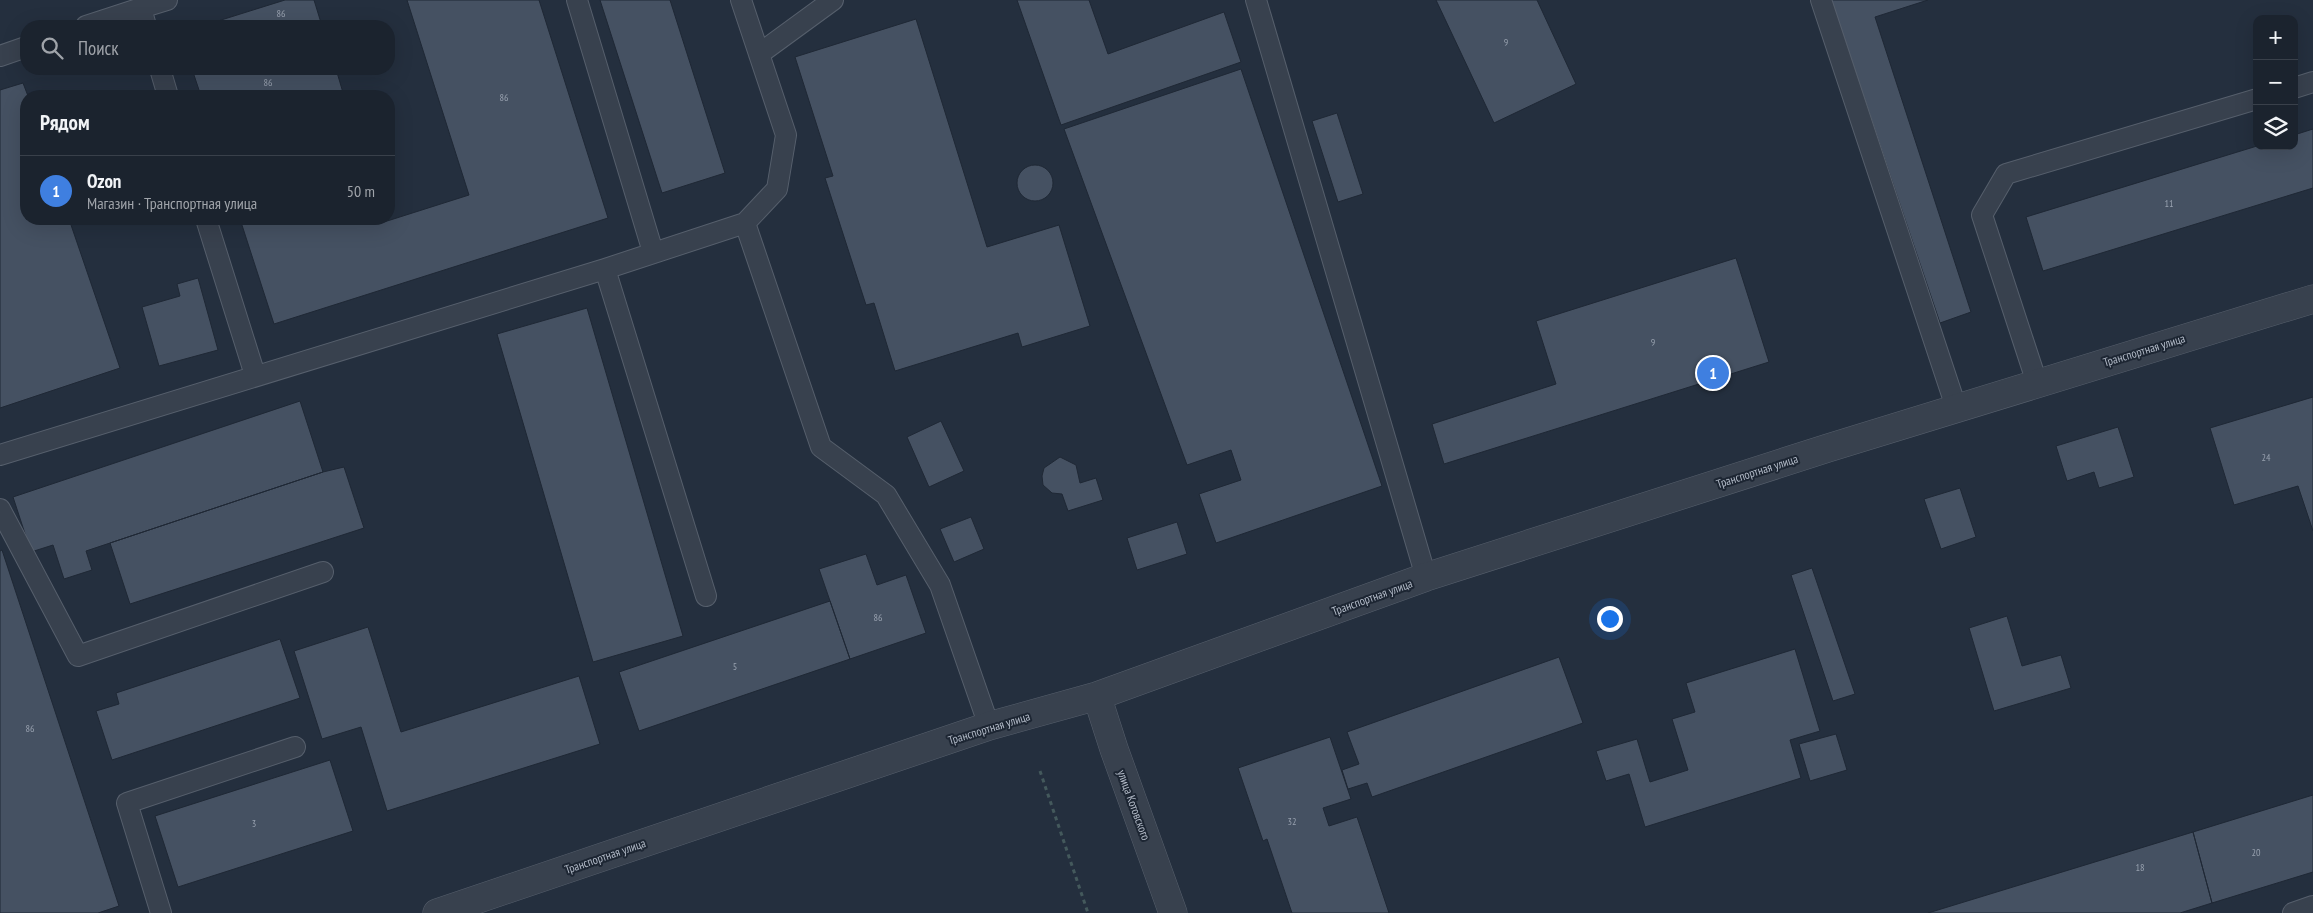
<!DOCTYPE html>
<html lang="ru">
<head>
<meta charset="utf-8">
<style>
	:root { --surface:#1b232e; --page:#282f3a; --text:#f1f3f6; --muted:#a0a4aa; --line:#39404a; --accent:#d93025 }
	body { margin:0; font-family:"PT Sans Narrow",sans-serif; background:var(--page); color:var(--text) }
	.controls { position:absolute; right:15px; top:15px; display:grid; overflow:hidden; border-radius:10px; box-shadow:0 5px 20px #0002 }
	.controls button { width:45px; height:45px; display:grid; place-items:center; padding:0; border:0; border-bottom:1px solid var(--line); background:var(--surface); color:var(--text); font:25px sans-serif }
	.you { position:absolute; left:1609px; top:618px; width:18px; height:18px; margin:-12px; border:4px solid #fff; border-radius:50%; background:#1a73e8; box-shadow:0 0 0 8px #1a73e833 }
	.badge { display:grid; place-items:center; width:32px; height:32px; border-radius:50%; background:var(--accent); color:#fff; font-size:16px; font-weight:700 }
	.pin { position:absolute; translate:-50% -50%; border:2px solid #fff; box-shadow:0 1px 5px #0006 }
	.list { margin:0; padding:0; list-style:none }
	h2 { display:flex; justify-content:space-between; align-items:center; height:65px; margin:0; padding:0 20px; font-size:21px }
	h2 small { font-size:16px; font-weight:400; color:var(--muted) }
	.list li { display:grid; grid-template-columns:32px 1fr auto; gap:15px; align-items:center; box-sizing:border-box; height:70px; padding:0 20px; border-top:1px solid var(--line) }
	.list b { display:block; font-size:19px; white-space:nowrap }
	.list p { margin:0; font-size:16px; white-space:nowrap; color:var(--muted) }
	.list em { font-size:16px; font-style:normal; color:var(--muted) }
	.icon { flex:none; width:28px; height:28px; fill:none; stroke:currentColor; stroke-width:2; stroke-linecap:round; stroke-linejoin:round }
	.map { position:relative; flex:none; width:2313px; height:913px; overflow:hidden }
	.search { position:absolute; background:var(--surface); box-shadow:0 5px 20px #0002; left:20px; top:20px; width:375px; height:55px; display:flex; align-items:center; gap:12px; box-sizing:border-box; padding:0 18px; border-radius:20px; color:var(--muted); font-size:19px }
	.panel { position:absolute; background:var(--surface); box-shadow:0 5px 20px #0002; left:20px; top:90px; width:375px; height:135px; border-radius:20px }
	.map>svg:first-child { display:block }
</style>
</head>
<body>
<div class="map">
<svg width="2313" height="913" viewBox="0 0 2313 913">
	<rect width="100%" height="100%" fill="#242f3e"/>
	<path fill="#455162" stroke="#1f2835" d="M285,0H314L322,26H202Z
		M407,0H539L608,218L274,324L240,219H383L384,222L469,195Z
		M600,0H670L725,173L662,193Z
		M1017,0H1089L1108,54L1224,12L1241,62L1061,125Z
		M1436,0H1537L1576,84L1494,123Z
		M1831,0H1928L1875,17L1971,312L1940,323Z
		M916,19L987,247L1059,225L1090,326L1022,347L1018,333L895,371L874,303L866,305L825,178L833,176L795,57Z
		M192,69H336L344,96H201Z
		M1241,69L1382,486L1216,543L1199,494L1241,480L1231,450L1187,465L1064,129Z
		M23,83L28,96L26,219H69L120,368L0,408V90Z
		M1337,113L1363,194L1338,202L1312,121Z
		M2313,129V188L2043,271L2026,217L2257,146H2294V135Z
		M1017 183a18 18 0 1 1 36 0a18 18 0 1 1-36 0Z
		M1736,258L1769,362L1444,464L1432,424L1556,384L1536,321Z
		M198,278L218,350L159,366L142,307L180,296L177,284Z
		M587,308L683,636L593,662L497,334Z
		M2313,397V531L2298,486L2234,505L2210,428Z
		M300,401L323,472L86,551L92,570L64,579L53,545L31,552L13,497Z
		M941,421L964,471L929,487L907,437Z
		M2118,427L2134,477L2099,488L2094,472L2067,481L2056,446Z
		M1060,457L1076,465L1080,483L1096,478L1103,500L1068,511L1062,494L1052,493L1043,485L1042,476L1044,468Z
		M344,467L364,528L130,604L110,543L323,472Z
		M1960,488L1976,537L1941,549L1924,499Z
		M971,517L984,549L954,562L940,529Z
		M1177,522L1187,554L1137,570L1127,538Z
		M2,550L119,906L98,913H0V551Z
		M866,554L877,585L906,575L926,633L850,659L819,569Z
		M1812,568L1855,694L1833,701L1791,575Z
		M830,601L850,659L639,731L619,672Z
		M2007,616L2022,666L2061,655L2071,688L1994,711L1969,628Z
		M368,627L401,732L579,676L600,744L387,811L361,727L322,739L294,651Z
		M280,639L300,698L112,760L96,711L119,704L116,693Z
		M1795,649L1820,731L1790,740L1801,778L1645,827L1629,774L1606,781L1596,751L1637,739L1650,782L1688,770L1672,719L1695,712L1686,683Z
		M1559,657L1583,723L1372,797L1367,783L1348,789L1342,770L1359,764L1347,732Z
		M1836,734L1847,770L1810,781L1799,744Z
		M1330,737L1351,799L1323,808L1329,826L1357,817L1389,913H1292L1267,839L1263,841L1238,768Z
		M330,760L353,831L178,887L155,816Z
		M2313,795V872L2212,903L2193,832Z
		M2193,832L2212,903L2180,913H1928Z"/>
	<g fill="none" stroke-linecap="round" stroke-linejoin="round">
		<g stroke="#565f6c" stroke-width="22">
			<path id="service" d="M577,0L653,252
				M741,0L786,135L777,189L745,223L821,447L886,495L940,585L989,726
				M1256,0L1426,577
				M1821,0L1957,410
				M86,26L141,8
				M146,26L141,8L167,0
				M759,54L833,0
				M0,56L26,47
				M160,69L168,96
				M2294,88L2313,82
				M206,219L255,375
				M605,269L706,596
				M2037,383L1982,215L2006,174L2257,99
				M0,455L605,269L745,223
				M0,509L78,656L323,572
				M161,913L127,803L295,747
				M2293,913L2313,906"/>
		</g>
		<g stroke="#565f6c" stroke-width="29">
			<path id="tertiary" d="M1097,696L1114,749L1173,913
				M437,913L989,726L1097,696L1426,577L1828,448L2313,299"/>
		</g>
		<path stroke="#44595c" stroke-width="3" stroke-dasharray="4 4" stroke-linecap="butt" d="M1040,771L1088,913"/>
		<use href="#service" stroke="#38414e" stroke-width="20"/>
		<use href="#tertiary" stroke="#38414e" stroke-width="28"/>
	</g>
	<g text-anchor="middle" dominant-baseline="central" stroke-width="4" stroke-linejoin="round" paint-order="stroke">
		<g font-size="10" fill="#98a1af">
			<text x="281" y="13">86</text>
			<text x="1506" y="42">9</text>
			<text x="268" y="82">86</text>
			<text x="504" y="97">86</text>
			<text x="2169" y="203">11</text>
			<text x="1653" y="342">9</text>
			<text x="2266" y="457">24</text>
			<text x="878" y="617">86</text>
			<text x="735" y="666">5</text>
			<text x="30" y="728">86</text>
			<text x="1292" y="821">32</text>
			<text x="254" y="823">3</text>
			<text x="2256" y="852">20</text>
			<text x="2140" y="867">18</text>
		</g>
		<g font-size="12" fill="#b4bcc9" stroke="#1d2633">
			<text transform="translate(2144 350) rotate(-17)">Транспортная улица</text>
			<text transform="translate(1757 471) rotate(-18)">Транспортная улица</text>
			<text transform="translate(1372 597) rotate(-20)">Транспортная улица</text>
			<text transform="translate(989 728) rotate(-17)">Транспортная улица</text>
			<text transform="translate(1134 805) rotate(70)">улица Котовского</text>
			<text transform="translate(605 856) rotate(-19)">Транспортная улица</text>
		</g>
	</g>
</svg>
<div class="controls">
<button>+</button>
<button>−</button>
<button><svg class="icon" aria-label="layers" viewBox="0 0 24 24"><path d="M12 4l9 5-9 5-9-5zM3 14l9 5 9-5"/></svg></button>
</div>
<div class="you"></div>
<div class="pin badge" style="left:1713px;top:373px;background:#3f7fe0">1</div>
<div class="search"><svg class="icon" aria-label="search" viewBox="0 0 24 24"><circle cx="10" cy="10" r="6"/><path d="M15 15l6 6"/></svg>Поиск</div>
<section class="panel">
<h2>Рядом<small></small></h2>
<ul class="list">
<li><span class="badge" style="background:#3f7fe0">1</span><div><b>Ozon</b><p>Магазин · Транспортная улица</p></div><em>50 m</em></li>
</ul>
</section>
</div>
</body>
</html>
